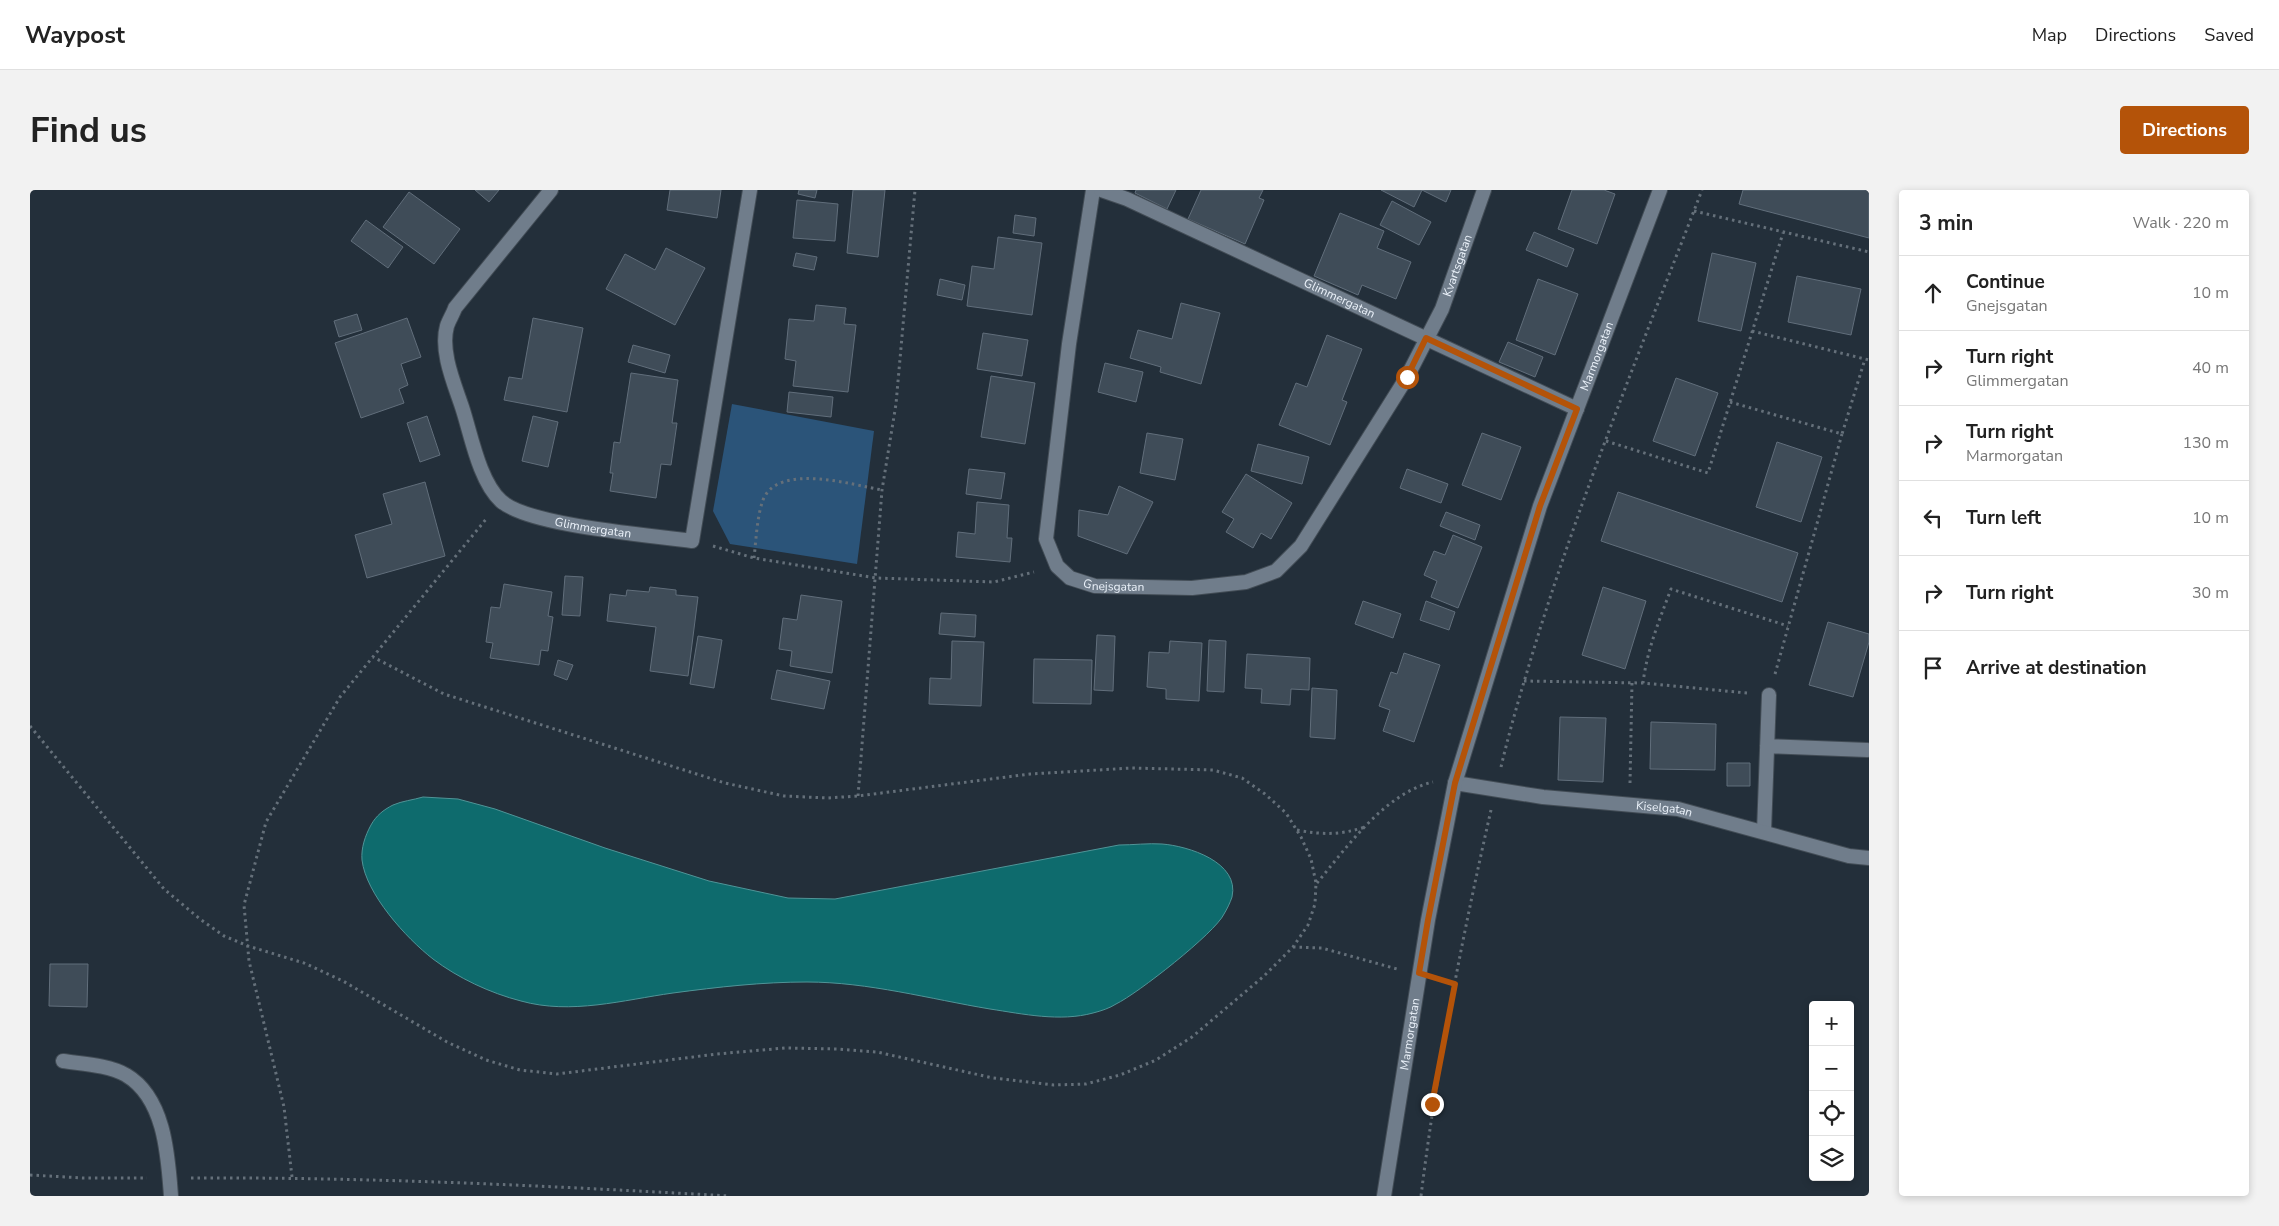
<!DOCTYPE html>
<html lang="en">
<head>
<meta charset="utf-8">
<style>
	:root { --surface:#fff; --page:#f2f2f2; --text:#222; --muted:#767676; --line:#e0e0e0; --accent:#b45309 }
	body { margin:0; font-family:"Nunito Sans",sans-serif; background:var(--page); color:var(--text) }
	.controls { position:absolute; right:15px; bottom:15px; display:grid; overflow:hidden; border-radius:5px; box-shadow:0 2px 8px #0003 }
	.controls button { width:45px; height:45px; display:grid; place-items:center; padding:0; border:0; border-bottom:1px solid var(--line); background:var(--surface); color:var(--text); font:25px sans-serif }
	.stop { position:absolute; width:15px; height:15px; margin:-11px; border:4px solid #b45309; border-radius:50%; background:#fff }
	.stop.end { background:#b45309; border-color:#fff; box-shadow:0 1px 5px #0008 }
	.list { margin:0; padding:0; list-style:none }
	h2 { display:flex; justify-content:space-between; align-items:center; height:65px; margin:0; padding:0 20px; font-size:21px }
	h2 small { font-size:16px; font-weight:400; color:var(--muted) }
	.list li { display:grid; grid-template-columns:32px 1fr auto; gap:15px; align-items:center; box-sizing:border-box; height:75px; padding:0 20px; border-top:1px solid var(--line) }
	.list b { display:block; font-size:19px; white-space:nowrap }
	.list p { margin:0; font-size:16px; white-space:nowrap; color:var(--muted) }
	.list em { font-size:16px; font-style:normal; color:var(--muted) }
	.icon { flex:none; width:28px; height:28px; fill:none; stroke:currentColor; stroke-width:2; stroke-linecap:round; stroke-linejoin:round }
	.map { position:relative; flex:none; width:1839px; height:1006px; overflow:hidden; border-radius:5px }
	header { display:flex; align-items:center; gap:30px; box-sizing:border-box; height:70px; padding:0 25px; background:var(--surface); border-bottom:1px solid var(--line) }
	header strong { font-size:24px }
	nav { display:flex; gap:28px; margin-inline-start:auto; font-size:18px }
	.intro { display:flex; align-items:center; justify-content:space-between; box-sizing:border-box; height:120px; padding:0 30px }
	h1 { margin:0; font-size:35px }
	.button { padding:12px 22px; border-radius:5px; background:var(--accent); color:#fff; font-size:18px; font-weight:700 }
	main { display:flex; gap:30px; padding:0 30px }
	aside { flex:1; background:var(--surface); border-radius:5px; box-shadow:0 2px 8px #0003 }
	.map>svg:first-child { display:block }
</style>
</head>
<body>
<header>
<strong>Waypost</strong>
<nav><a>Map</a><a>Directions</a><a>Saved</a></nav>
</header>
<div class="intro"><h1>Find us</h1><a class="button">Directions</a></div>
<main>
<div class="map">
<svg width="1839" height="1006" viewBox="0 0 1839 1006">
	<rect width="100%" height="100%" fill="#232f3a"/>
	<path fill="#2b5479" d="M702,214L844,241L827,374L700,354L683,321Z"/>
	<path fill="#0e6b6d" stroke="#509497" d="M393,607L428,609L465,619L575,658L679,691L758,708L805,709L1089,655C1103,655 1118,653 1132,654C1158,656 1210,672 1202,707C1200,713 1197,719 1194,724C1185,743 1107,804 1086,814C1080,818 1071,821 1063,823C1030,832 993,824 960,819C900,809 838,792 777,792C732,792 688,797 643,803C593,810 541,825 491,811C460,803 428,788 403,769C376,748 336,704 332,670C331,658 335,646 341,635C346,626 353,620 363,615C372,611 383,610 393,607Z"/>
	<path fill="#3f4c58" stroke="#616e7b" d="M445,0H469L459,12Z
		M640,0H691L687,28L637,20Z
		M769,0H787L785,8L768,4Z
		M823,0H855L848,67L817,63Z
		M1106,0H1146L1137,19L1105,3Z
		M1171,0H1233L1229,8L1234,10L1215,54L1158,29Z
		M1351,0H1392L1384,17Z
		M1392,0H1421L1416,12Z
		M1542,0H1574L1585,4L1567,54L1528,39Z
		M1713,0H1839V48L1709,14Z
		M379,2L430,39L404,74L353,37Z
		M767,10L808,14L805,51L763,48Z
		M1362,11L1401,32L1389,55L1350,35Z
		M1310,23L1354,41L1347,58L1381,72L1366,109L1332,95L1328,105L1284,86Z
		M985,25L1006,28L1004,46L983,43Z
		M336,30L373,57L358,78L321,51Z
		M1504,42L1544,59L1537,77L1496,60Z
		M968,47L1012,53L1002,125L937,116L942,76L964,79Z
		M636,58L675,78L645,135L576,99L595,64L625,80Z
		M766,63L787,67L784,80L763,76Z
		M1682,63L1726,73L1711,141L1668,131Z
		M1767,86L1831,99L1821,145L1758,132Z
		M910,89L935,95L932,110L907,105Z
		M1508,89L1548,104L1525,165L1486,150Z
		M1151,113L1190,123L1171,194L1130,182L1131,177L1100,168L1108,140L1142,149Z
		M786,115L816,118L814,134L826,135L818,202L763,196L766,171L755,169L759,129L784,131Z
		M327,124L332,140L309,147L304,131Z
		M377,128L391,167L371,174L378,195L369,199L374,213L331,228L305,153Z
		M503,128L553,138L537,222L474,210L479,187L492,189Z
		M953,143L998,150L992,186L947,179Z
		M1297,145L1332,159L1312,210L1317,212L1300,255L1249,235L1266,193L1277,197Z
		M1478,152L1513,167L1505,187L1469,172Z
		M603,155L640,165L635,183L598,172Z
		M1075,173L1113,182L1106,212L1068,202Z
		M601,183L648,190L642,233H647L641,275L631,274L626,308L580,301L583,283H580L584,252L590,253Z
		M961,186L1005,193L995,254L951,247Z
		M1646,188L1688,203L1665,266L1623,251Z
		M759,202L803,207L801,227L757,222Z
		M397,226L410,265L390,272L377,233Z
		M503,226L528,232L518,277L492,271Z
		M1117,243L1153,249L1145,290L1110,283Z
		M1452,243L1491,257L1471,310L1432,295Z
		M1747,252L1792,267L1771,332L1726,317Z
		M1228,254L1279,267L1272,294L1221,281Z
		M939,279L975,283L971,309L936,304Z
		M1377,279L1418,294L1411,313L1370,298Z
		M1216,284L1262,313L1241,349L1231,343L1223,358L1196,342L1204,329L1192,322Z
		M395,292L415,366L337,388L325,345L362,334L353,304Z
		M1089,296L1123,312L1097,364L1048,346L1049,320L1078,325Z
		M1588,302L1768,363L1752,412L1571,351Z
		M947,312L979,315L977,348H982L980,372L926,367L928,342L945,344Z
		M1416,322L1450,335L1445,350L1410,336Z
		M1423,345L1452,357L1428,418L1401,407L1407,391L1394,385L1404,361L1415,365Z
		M535,386L553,387L550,426L532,425Z
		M474,394L522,402L518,426L523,427L518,461L511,460L509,475L460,468L463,453L456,452L461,417L470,418Z
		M620,397L646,400V405L668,407L658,486L620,481L626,437L577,431L580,404L596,406L597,400L619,402Z
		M1573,397L1616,411L1595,479L1552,465Z
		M771,405L812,411L802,483L760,476L762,461L749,459L753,428L767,430Z
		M1333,411L1371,424L1363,448L1325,434Z
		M1396,411L1425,422L1419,440L1390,430Z
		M911,423L946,425L945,447L909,444Z
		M1798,432L1839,444V452L1823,507L1779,495Z
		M1067,445L1085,446L1083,501L1064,500Z
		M668,446L692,450L684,498L660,494Z
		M1179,450L1196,451L1194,502L1177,501Z
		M922,451L954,452L951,516L899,514L900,488L921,489Z
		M1140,451L1172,453L1169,511L1136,509V499L1117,497L1119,462L1139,463Z
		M1374,463L1410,475L1384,552L1353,541L1360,520L1349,516L1361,482L1367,484Z
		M1217,464L1280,468L1279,500L1261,499L1260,515L1231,513L1232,499L1215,498Z
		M1004,469L1062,470L1061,514L1003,513Z
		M528,470L543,475L537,490L524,485Z
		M747,480L800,491L794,519L741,509Z
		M1282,498L1307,500L1305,549L1280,547Z
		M1530,527L1576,528L1573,592L1528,590Z
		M1621,532L1686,534L1685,580L1620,579Z
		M1697,573H1720V596H1697Z
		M20,774H58L57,817L19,816Z"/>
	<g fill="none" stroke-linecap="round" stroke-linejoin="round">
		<g stroke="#424c55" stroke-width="16">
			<path id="service" d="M1737,556L1837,560
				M1734,642L1739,505
				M33,871C53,874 78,875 96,885C135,908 138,966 141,1006"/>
		</g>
		<g stroke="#424c55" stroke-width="16">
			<g id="minor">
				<path id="s1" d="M521,0L425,118C423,124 419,130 417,136C410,161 424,193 432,217C441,244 449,291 471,311C499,336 620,345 662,351L720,0"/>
				<path id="s2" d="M1063,0L1039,154L1016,349L1027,376L1040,388L1065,396L1162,398L1216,392L1246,381L1271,356L1377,187L1412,119L1454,0"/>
				<path id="s3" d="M1071,0L1097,9L1547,219"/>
				<path id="s4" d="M1425,593L1513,607L1648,619L1819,666L1839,668"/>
				<path id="s5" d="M1354,1006L1398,730L1425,593L1510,316L1630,0"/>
			</g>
		</g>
		<path stroke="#65707a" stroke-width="3" stroke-dasharray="2.5 4" stroke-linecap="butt" d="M1664,21L1839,62
			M1722,141L1839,170
			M1700,212L1812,244L1835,169
			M1576,251L1678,283L1753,43
			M683,356L724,368L846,388L964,392L1004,382
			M724,368C726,351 727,326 733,310C748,272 823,295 852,300
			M1745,484L1812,244
			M1494,491L1613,493
			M1717,503L1613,493C1617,460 1629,431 1641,399L1758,436
			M0,536L134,699L170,729L194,746L218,756L274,773L313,791L417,852L456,870L490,880L527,884L687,864L755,858L808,859L847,862L963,888L1024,895L1056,894L1090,885L1126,870L1162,847L1234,786L1263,757L1278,735L1285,714L1286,693L1281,669L1271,647L1256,623L1235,604L1212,588L1183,580L1102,578L1000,584L828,606L798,608L754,606L695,593L414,504L343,467
			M1471,577C1482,530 1496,485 1510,439C1557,290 1616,145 1672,0
			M1600,593L1602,493
			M828,606L852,300L866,214L885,0
			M1267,640C1292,645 1311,645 1335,637
			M1287,693C1317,657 1355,603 1403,592
			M1263,757L1292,758L1367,779
			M1412,790L1425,794
			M0,985L53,988H117
			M262,987L254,917L219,771L214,715L236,632L310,507L457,328
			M161,988C341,987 520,996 700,1006
			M1391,1006C1407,876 1432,748 1461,620"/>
		<use href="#service" stroke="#707d8b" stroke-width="14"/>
		<use href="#minor" stroke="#707d8b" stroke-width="14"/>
	</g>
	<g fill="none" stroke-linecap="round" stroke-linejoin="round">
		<path stroke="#b45309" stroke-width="6" d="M1377,187L1396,148L1547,219L1510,316L1425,593L1398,730L1389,783L1425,794L1402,914"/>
	</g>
	<g text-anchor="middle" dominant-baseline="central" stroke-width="4.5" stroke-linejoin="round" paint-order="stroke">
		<g font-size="12" fill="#ebf2fa" stroke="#11171c">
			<text stroke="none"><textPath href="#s2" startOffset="966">Kvartsgatan</textPath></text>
			<text stroke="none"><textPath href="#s3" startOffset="262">Glimmergatan</textPath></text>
			<text stroke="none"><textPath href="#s5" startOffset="869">Marmorgatan</textPath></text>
			<text stroke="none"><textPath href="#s1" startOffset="455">Glimmergatan</textPath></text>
			<text stroke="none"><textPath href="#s2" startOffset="444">Gnejsgatan</textPath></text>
			<text stroke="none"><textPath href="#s4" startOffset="211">Kiselgatan</textPath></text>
			<text stroke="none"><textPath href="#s5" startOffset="164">Marmorgatan</textPath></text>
		</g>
	</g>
</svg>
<div class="controls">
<button>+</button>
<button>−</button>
<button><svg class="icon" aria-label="locate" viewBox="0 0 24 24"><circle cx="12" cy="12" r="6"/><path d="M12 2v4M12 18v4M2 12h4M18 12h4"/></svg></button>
<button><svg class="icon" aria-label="layers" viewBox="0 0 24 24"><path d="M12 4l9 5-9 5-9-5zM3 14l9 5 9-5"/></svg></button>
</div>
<div class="stop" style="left:1377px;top:187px"></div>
<div class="stop end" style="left:1402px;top:914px"></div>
</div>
<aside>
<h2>3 min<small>Walk · 220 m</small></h2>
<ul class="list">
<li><svg class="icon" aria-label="ahead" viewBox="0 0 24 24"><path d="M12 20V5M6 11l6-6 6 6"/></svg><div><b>Continue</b><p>Gnejsgatan</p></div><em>10 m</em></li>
<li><svg class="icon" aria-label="right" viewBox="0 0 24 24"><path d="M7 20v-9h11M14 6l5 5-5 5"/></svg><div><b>Turn right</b><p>Glimmergatan</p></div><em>40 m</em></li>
<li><svg class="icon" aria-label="right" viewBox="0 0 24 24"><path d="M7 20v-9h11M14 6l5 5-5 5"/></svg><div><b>Turn right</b><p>Marmorgatan</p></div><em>130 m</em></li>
<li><svg class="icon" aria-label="left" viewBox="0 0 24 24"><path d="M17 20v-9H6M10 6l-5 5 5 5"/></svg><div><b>Turn left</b></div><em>10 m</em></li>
<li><svg class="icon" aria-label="right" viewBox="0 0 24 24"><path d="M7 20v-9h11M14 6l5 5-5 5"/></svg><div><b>Turn right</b></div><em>30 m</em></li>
<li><svg class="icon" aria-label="arrive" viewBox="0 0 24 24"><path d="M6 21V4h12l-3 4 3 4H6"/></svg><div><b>Arrive at destination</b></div></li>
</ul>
</aside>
</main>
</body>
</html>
